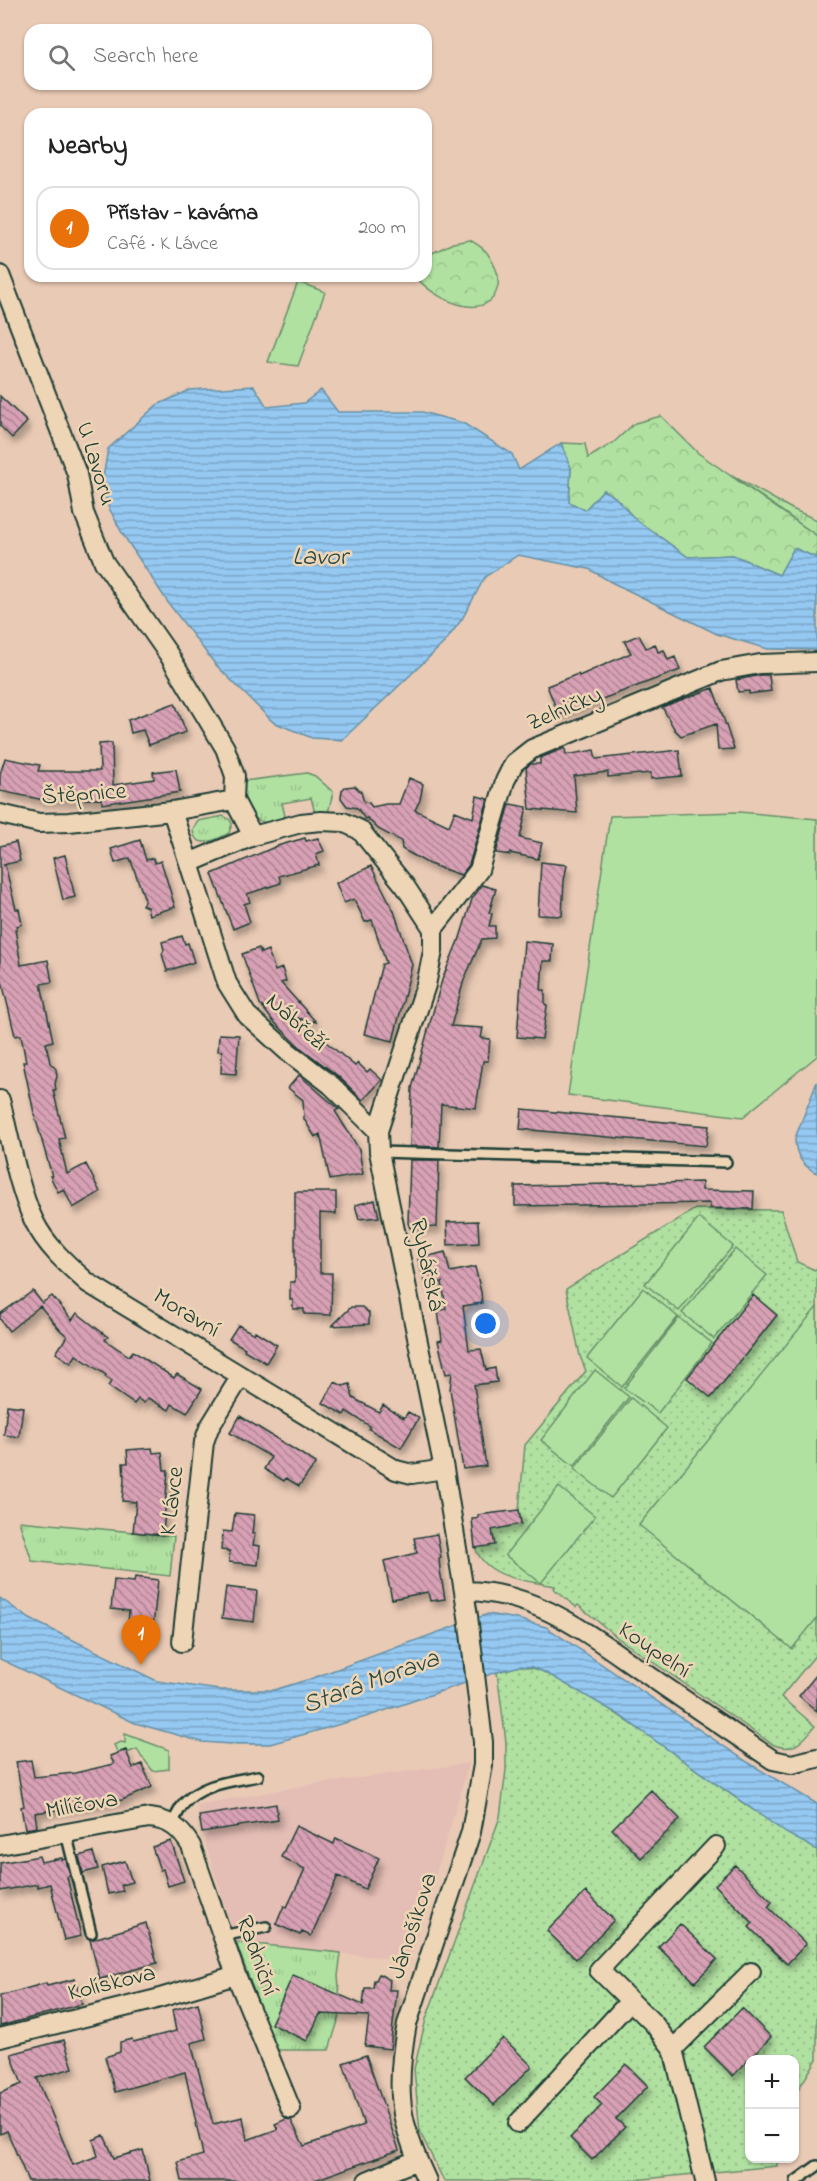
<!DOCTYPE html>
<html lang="en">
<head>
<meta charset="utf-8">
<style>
	:root { --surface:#fff; --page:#f2f2f2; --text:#222; --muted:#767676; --line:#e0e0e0; --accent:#2563eb }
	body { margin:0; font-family:"Indie Flower",sans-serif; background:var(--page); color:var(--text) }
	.controls { position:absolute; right:18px; bottom:18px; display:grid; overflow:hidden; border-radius:12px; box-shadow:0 2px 4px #0004 }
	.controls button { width:54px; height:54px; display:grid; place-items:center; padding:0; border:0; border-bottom:2px solid var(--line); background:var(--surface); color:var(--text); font:30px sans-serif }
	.you { position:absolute; left:486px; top:1324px; width:21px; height:21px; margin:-15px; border:4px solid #fff; border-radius:50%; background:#1a73e8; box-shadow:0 0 0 9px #1a73e833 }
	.badge { display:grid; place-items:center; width:39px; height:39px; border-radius:50%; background:var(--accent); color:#fff; font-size:20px; font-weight:700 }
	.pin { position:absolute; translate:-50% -50px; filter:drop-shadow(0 2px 3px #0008) }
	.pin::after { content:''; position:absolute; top:32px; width:21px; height:18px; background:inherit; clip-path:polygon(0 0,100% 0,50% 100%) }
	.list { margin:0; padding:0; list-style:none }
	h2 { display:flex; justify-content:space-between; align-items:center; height:78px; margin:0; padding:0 24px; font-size:26px }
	h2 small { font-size:20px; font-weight:400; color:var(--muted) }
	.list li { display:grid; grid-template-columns:39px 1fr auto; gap:18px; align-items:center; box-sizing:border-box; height:84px; margin:0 12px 12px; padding:0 12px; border:2px solid var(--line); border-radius:18px }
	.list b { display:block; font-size:22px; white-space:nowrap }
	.list p { margin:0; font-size:20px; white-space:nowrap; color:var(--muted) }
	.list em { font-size:20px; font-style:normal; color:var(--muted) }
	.icon { flex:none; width:33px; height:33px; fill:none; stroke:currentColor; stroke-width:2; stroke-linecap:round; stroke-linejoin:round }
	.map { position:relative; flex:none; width:817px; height:2181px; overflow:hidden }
	.search { position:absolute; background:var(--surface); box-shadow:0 2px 4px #0004; left:24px; top:24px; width:408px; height:66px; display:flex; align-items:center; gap:15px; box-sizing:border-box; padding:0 21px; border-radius:18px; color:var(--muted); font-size:22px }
	.panel { position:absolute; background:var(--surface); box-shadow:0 2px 4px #0004; left:24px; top:108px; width:408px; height:174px; border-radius:18px }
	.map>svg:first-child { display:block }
</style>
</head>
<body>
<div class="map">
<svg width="817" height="2181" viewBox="0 0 817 2181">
	<defs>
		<pattern id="grass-tufts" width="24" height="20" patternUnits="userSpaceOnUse" patternTransform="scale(1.5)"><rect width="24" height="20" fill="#b1e1a1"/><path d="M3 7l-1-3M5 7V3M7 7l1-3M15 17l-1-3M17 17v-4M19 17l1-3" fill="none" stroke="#98c28b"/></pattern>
		<pattern id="forest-crowns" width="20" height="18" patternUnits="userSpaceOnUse" patternTransform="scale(1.5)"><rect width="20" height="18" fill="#b1e1a1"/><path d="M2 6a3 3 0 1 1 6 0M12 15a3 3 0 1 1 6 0" fill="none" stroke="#98c28b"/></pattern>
		<pattern id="park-dots" width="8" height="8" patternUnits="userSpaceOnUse" patternTransform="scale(1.5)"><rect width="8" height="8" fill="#b1e1a1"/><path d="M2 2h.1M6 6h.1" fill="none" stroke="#98c28b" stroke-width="1.8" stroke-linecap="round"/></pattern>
		<pattern id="water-rules" width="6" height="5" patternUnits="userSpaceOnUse" patternTransform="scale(1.5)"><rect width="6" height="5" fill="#95c9f2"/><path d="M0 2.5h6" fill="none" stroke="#79a4c5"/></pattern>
		<pattern id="building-back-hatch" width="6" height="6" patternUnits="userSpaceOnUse" patternTransform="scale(1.5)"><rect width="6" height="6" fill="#d7a0b4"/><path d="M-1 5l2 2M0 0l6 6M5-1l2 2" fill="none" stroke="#ae8493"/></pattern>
		<filter id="shadow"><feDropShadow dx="3.5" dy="6" stdDeviation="3" flood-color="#0004"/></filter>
	</defs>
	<rect width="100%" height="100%" fill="#e9cab5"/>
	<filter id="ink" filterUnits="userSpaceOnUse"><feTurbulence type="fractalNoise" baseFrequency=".0167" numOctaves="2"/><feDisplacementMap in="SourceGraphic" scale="12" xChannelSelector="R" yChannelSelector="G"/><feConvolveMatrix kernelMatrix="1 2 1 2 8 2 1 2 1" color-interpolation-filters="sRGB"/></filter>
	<g filter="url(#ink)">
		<path fill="#e4bdb5" d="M469,1763L410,1961L236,1942L202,1832L197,1805L302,1786Z"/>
		<path fill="url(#grass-tufts)" stroke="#688f6a" stroke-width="1.5" d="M731,475L792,509L817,520V536Z
			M307,773L315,776L333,792L328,813H315L311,798L282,803L285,816L283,820C253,830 241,808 244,781Z
			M224,816L230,820L232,824L229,833C217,840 194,851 193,829L198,821Z
			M19,1521L174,1536L170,1576L32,1561Z
			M236,1942L341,1953L338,1976L341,2011L329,2050H275Z"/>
		<path fill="url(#forest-crowns)" stroke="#688f6a" stroke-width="1.5" d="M470,240C486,250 487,250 495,267C498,274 499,277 498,285C491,327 430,298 416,276H426V256L453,243Z
			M661,416L698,453L817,536V558L794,548L779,575L733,555L688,557L635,519L615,497L603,490L585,510L569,502L571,468L561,443L585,444L588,458L613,443L635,423Z"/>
		<path fill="url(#park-dots)" stroke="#688f6a" stroke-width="1.5" d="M695,1209L781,1210L797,1262L815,1270L817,1268V1653L781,1697L815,1726C803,1741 793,1754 772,1744L618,1638L578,1605L576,1607L554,1589L555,1586C530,1581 491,1580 477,1552C475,1547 475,1539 474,1533L521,1523L519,1510L525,1445L586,1371L580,1356L566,1289Z
			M520,1666C545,1668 568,1685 590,1697C668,1744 737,1805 817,1850V2059L795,2095L794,2060H750V2158L777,2159V2166L623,2181H444L420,2132L414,2069L426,2019L500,1817L506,1770V1742L497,1672Z"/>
		<path fill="#b1e1a1" stroke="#688f6a" stroke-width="1.5" d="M298,282L325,292L298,366L268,362Z
			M739,812L817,819V1056L743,1117L568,1095L610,816Z
			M699,1218L733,1246L679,1311L645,1284Z
			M735,1249L767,1275L714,1339L682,1313Z
			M643,1288L678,1317L622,1387L587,1358Z
			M817,1307V1618L792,1649L639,1525Z
			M679,1318L712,1343L658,1413L624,1388Z
			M595,1370L629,1397L574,1466L541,1440Z
			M631,1398L667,1428L611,1498L574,1469Z
			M559,1487L595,1516L541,1583L505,1555Z
			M125,1734L169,1750V1769L153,1771L143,1758H142L137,1749L127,1753L125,1750L118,1753L114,1745L121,1742L125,1743Z"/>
		<path fill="url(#water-rules)" stroke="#6691a6" stroke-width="1.5" d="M254,386L267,407L304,403L321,390L338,412H422L463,423L512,454L519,470L561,443L571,468L569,502L585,510L603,490L615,497L635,519L688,557L733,555L779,575L794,548L817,558V650L768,649L717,634L611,582L589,569L518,555L485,577L462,619L445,642L342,740L312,738L273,722L215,664L169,604L122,533L106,502L103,478L108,449L157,405L190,390Z
			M817,1082V1173C802,1166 795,1154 795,1138Z
			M0,1598L30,1619L157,1681L219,1690H274L310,1679L488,1614L517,1619L546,1627L749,1763L817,1804V1850L786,1833L616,1713L548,1674L532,1667L520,1666L497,1672L369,1716L270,1744H230L202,1742L135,1723L0,1659Z"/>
		<path fill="url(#building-back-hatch)" stroke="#1f3d34" stroke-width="1.5" filter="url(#shadow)" d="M0,396L27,422L12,438L0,426Z
			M639,635L646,648L655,644L658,652L664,650L668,660L675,657L680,670L559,715L547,686L578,674L579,676L631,653L624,641Z
			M761,675H769L771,691L749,694V691L738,692L736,680Z
			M713,688L719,705L734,749L718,750L716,724L681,736L675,730L662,707Z
			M175,703L186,732L149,745L143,730L131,733L128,720Z
			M112,743L113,785L154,779L153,772L176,769L180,792L102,804V799L44,800L0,791V774L5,758L40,765L38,771H100L99,744Z
			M565,748L566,755L594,750L596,759L679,750L682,776L651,779V773L608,777V772L574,776L577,813L530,809L526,768L530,764H540V758Z
			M409,778L423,784L420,800L415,810L449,826L455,811L473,818L477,796L488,799L469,865L461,875L429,864L402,849L401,841L378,829L367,818L365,819L357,808L347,806L341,798L342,790L345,787L355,786L361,792L364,802L369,803L372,807L386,804H399Z
			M510,804L527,807L520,838L542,843L538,859L510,853V855L496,853Z
			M305,838L306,841L318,838L324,851L316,854L319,865L279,876L281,883L247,894L250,902L244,904L250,922L233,929L212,874L277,846Z
			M140,840L146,860L153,858L155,863L161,861L175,907L149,915L147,907L142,905L145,900L130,858L115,863L111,849Z
			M16,842L20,861L3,865H5L16,909H19L22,924L17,926V929H15L21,965L48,960L52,982L41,984L53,1041L46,1043L50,1063L56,1069L57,1076L55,1084L56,1090H53L65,1138L59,1139L67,1174L86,1164L100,1192L73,1208L64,1189L58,1192L50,1176H52L34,1113L23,1062H26L21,1035L15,1036L0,973V846Z
			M65,855L75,897L63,900L53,858Z
			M541,862L567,865L564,881L562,916L538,915Z
			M371,866L394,911L412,965L393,1041L364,1034L382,964L386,963L372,920L365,922L354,899L344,903L336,883Z
			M482,885L496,889L489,913L492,914L489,926H495V938L482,939L464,980L451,1026L483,1028L481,1038L490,1039L488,1061H483L476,1108L441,1104L439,1147L410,1146L412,1088L428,1030L442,980L458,941H459L472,899Z
			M182,936L185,944L188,943L194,962L167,971L162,954L164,950L162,942Z
			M524,941L553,944L552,961H543L541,990H545V1004L547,1006L542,1039L517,1037Z
			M259,948L261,953L268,950L275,971L282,968L286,981L281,983L316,1022L297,1018L355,1066L358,1063L367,1072L370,1069L382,1080L363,1100L338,1076L301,1048L273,1021L260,1004L242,954Z
			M219,1034L239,1035L236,1074L221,1073L222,1051H218Z
			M299,1075L339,1109L335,1111L359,1149L363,1174L330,1180L320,1134L315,1137L304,1119L303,1100L288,1088Z
			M522,1109L709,1126L706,1146L520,1129Z
			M410,1160H439L437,1227L410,1228L408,1223Z
			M702,1182V1190L754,1191L753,1209L710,1208V1203L515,1206V1186Z
			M295,1192H336V1214L320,1213V1273H332L331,1315L304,1314V1309H293V1300H290V1282H295Z
			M375,1200L379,1217L359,1219L355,1205Z
			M478,1221L479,1243L448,1245L447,1222Z
			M445,1252L450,1272L475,1267L481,1292L482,1303L463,1306L469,1350L481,1349L486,1370L495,1368L497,1382L474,1385L486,1466L463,1469L450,1389L452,1373L446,1374L438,1341L442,1340L438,1311L446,1309L442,1282L426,1285L418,1259Z
			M33,1291L42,1303L52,1296L72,1320L77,1313L108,1337L105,1340L129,1356L133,1351L174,1378L177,1374L202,1389L187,1413L172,1404L169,1410L148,1398L144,1403L138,1399L134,1404L108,1386L112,1381L105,1377L106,1375L76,1355L71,1363L56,1353L67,1336L60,1330L40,1306L9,1331L0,1319V1314Z
			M753,1295L777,1315L711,1398L687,1378Z
			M351,1307H362L369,1313V1324L332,1326Z
			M238,1325L254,1334L255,1331L277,1345L266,1363L244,1350L245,1348L229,1339Z
			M335,1382L343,1386L350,1384L353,1398L379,1412L383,1405L404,1418L408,1412L419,1418L401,1448L369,1429L370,1426L346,1411L344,1415L323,1403Z
			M7,1405L23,1407L19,1437L4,1435Z
			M240,1416L316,1463L299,1486L286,1478L284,1481L264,1469L271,1457L230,1433Z
			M152,1448L153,1453L162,1452L164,1470H168L163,1535L133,1532L136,1502L122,1501L124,1480L123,1463H128L127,1450Z
			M519,1510L521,1524L492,1530L495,1545L475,1548L472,1519L478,1518V1515Z
			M235,1513L254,1515L252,1534H255L253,1545L260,1546L258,1565L229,1562L230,1551L221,1550L223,1531L232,1532Z
			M437,1534L441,1558H439L440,1570L445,1599L430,1601L428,1592L392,1599L384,1561L417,1553L414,1538Z
			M135,1577L158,1580L153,1626L128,1624L129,1611L111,1609L114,1580L134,1582Z
			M226,1587L257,1591L254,1622L222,1618Z
			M817,1674V1711L799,1696Z
			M126,1750L133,1768L142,1764L152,1787L122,1800L35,1813L37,1827L25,1829L21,1807L24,1806L16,1762L31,1760L34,1777L75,1773L114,1764L110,1756Z
			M651,1790L680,1819L641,1858L612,1829Z
			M276,1804L278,1820L202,1832L199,1816Z
			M296,1826L334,1844L336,1838L379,1858L365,1889L338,1876L311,1936L302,1932L300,1935L276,1924L284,1906L287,1907L305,1869L281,1857Z
			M171,1841L184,1881L168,1886L163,1869L160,1870L152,1847Z
			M93,1852L98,1869L83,1873L79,1856Z
			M39,1856L41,1862L62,1858V1860L66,1859L70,1876L67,1877L81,1936L64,1940L50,1884L38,1887L37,1884L0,1891V1863Z
			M125,1861L132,1882L121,1885L123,1891L108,1894L102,1867Z
			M735,1865L772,1902L768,1907L806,1944L787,1964L749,1927L753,1923L715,1885Z
			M586,1892L614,1920L576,1959L547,1931Z
			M146,1923L157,1963L100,1979L90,1940Z
			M680,1924L717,1959L695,1982L658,1947Z
			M379,1974L390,1980L389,1990H397L390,2049L365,2046L369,2016L320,2014L307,2041L271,2024L293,1975L363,2005L365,1988H373L374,1980H376Z
			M75,1979L82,2004L0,2026V1996L46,1983L47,1986Z
			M198,2003L206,2039L191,2043L213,2124L243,2117L247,2140L278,2129L275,2124L286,2119L291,2120L304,2146L364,2125L343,2063L366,2055L399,2150L312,2181H182L178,2162L203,2155L185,2072L115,2092L105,2057L120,2052V2042L132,2039L133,2042L176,2031L172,2010Z
			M742,2008L771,2037L733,2076L704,2047Z
			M503,2038L532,2066L494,2105L465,2077Z
			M64,2040L73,2068L37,2078L73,2165L98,2156L93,2140L104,2135L114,2158L143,2150L150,2181H28L7,2131L0,2134V2093L22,2084L11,2054Z
			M626,2064L648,2086L616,2119L625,2127L592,2160L570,2138L602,2105L594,2097Z"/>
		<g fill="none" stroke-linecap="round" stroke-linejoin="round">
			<g stroke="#1f3d34" stroke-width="14">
				<path id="service" d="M379,1152L726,1162
					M172,1824C175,1818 178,1812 182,1806C198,1784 233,1781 258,1776
					M66,1833L91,1933
					M222,1936L266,1927
					M796,2181L817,2166"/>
			</g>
			<g stroke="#1f3d34" stroke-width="22">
				<path id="minor" d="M0,275L77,474L84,513L104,562L169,655L225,748L235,776L234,800L253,836
					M0,814L39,823L69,822L172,811
					M189,863L172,811L234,800
					M433,929L479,870L505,781L514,763L532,749L721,671L760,664L817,662
					M0,1100C10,1138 17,1185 34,1221C46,1246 68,1265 88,1283L396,1470L412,1474L444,1469
					M378,1131L331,1085L287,1051L247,1015L227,983L189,863L253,836L301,823L321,821L343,822L360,830L405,886L433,929V951L426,985L378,1131L379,1152L444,1469L468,1616L483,1742V1765L471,1832L407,2024C401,2055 397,2092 405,2123C410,2143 418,2162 427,2181
					M464,1591C538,1591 590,1636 648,1675C690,1704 731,1732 773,1760L792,1764L817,1758
					M182,1642L204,1442L209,1428L241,1376
					M0,1845L149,1818C170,1820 180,1828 191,1846L236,1975L291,2109
					M0,2038L153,2000L236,1975
					M673,2049L751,1972
					M518,2123L630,2001
					M367,2181L417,2160
					M705,2181L673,2049L654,2024L599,1970L716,1846"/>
			</g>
			<use href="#service" stroke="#edd5b5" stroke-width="9"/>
			<use href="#minor" stroke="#edd5b5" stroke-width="18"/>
		</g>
	</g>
	<g text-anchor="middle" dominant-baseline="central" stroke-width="5" stroke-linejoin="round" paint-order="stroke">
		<g font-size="24" fill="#1f3d34" stroke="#edd5b5">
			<text transform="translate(95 464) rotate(73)">U Lavoru</text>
			<text transform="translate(565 710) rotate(-23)">Zelničky</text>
			<text transform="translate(84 795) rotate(-4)">Štěpnice</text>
			<text transform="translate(296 1023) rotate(42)">Nábřeží</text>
			<text transform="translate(426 1265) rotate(78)">Rybářská</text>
			<text transform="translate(186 1314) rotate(31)">Moravní</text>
			<text transform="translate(173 1501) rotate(-83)">K Lávce</text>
			<text transform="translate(654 1651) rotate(34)">Koupelní</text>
			<text transform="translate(82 1806) rotate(-10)">Milíčova</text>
			<text transform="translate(414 1926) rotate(-72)">Jánošíkova</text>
			<text transform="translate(256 1956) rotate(70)">Radniční</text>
			<text transform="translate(112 1984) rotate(-14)">Kolískova</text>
		</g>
		<g font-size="26" font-style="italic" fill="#2b4b47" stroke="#edd5b5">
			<text x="320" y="558">Lavor</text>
			<text transform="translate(371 1683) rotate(-20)">Stará Morava</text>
		</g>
	</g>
</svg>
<div class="controls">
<button>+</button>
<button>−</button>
</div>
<div class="you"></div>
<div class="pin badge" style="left:141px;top:1665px;background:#e8710a">1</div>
<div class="search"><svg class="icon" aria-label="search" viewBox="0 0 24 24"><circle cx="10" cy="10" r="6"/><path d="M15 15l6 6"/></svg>Search here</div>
<section class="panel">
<h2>Nearby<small></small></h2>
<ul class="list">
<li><span class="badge" style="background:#e8710a">1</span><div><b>Přístav - kavárna</b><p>Café · K Lávce</p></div><em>200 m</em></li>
</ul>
</section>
</div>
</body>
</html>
